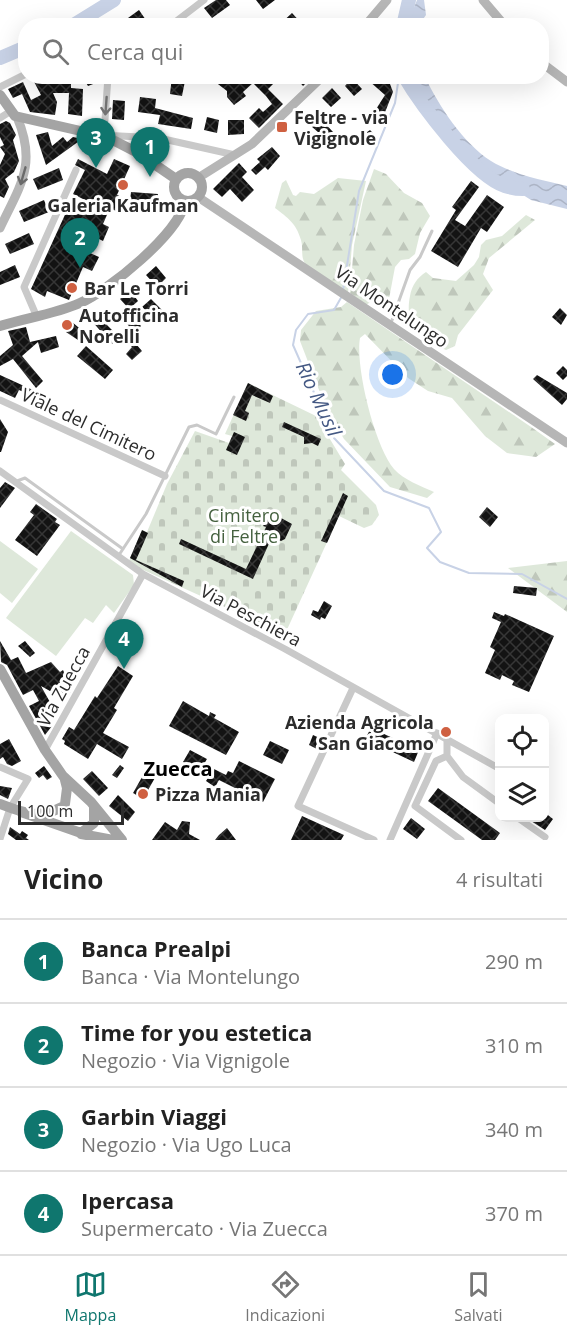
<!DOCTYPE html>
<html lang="it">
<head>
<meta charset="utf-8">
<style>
	:root { --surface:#fff; --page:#f6f6f6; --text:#222; --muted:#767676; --line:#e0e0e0; --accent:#0f766e }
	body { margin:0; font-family:"Open Sans",sans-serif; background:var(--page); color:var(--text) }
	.controls { position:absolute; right:18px; bottom:18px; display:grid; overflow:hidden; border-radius:12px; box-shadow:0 6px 24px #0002 }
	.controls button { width:54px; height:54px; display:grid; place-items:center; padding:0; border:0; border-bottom:2px solid var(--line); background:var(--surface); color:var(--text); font:30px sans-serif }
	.scale { position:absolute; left:18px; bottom:15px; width:106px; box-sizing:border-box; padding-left:6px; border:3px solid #2c2c2c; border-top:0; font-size:16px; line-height:21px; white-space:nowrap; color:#2c2c2c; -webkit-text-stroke:4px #fff; paint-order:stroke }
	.you { position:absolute; left:393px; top:375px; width:21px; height:21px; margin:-15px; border:4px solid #fff; border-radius:50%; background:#1a73e8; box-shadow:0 0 0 9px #1a73e833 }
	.badge { display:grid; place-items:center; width:39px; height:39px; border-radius:50%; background:var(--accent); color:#fff; font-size:20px; font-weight:700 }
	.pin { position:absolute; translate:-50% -50px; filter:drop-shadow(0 2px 3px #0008) }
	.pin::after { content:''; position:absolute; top:32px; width:21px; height:18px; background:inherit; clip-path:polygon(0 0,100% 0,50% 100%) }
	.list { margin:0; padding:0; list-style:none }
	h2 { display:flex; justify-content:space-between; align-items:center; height:78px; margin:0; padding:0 24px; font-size:26px }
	h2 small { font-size:20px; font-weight:400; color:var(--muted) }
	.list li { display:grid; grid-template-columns:39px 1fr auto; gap:18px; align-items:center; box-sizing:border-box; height:84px; padding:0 24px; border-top:2px solid var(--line) }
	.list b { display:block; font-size:22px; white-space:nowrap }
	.list p { margin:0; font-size:20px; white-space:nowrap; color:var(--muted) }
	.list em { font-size:20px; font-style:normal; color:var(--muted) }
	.icon { flex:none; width:33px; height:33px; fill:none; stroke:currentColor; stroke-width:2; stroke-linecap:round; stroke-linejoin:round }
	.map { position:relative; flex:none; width:567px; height:840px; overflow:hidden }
	.search { position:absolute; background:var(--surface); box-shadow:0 6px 24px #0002; left:18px; right:18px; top:18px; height:66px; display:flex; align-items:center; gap:15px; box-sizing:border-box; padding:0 21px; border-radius:24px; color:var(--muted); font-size:22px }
	.sheet { height:414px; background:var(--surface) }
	nav { display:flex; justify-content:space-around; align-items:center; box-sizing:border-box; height:84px; border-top:2px solid var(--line); background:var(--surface); font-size:16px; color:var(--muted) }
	nav a { display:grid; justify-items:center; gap:3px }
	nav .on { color:var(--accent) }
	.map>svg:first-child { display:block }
</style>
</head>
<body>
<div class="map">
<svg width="567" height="840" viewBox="0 0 567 840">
	<defs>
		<pattern id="forest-firs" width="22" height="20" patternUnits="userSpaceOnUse" patternTransform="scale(1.5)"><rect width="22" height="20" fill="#dee8da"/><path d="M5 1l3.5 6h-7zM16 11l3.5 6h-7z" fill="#bfc7bb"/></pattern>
		<pattern id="cemetery-stones" width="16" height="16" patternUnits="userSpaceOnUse" patternTransform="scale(1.5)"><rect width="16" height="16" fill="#dee8da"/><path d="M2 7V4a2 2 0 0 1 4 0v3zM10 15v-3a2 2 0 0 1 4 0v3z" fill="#bfc7bb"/></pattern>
		<pattern id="water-waves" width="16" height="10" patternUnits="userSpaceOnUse" patternTransform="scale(1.5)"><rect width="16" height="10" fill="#c8d2e6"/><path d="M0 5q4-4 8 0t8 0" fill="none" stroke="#acb4c5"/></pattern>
		<pattern id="building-cross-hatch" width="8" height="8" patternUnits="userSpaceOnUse" patternTransform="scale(1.5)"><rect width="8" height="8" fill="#131313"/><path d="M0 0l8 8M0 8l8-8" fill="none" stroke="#363636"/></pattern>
	</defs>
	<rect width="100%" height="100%" fill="#fff"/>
	<path fill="url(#forest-firs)" d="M374,169L386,174L404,193L422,203L430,216L420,233L415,254L409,259L401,260L395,267L389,299H375L366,305L350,293L354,245L363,200Z
		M338,178L366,181L352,245L348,293C335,285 318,277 308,267C299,258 304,250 301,240C296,223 288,218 275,208L282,183L286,180L293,195L296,196L300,192L314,194Z
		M526,215L535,220L489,258L483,274L493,290L458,335L455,346L446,350C420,338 404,326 410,296C412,285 417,278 426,272L433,278L456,281L474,265L479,257L481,245L486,240L502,236Z
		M347,302L534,429L555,444L536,457L507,453L485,436L452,398L428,391L408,378L365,334L360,338C355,367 375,447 394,469C404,480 421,486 434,492L427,498L390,487L344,439L326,408L300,341L301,330L316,311L341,307Z
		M567,561V612L508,568Z"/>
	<path fill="url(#cemetery-stones)" d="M248,383L316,416L345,464L341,470L376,505L379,515L372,525L364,528L339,516L285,634L128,563L142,530L147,532L167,484L195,431L229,443L232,436L225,434Z"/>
	<path fill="#dee8da" d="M71,531L133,575L134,585L114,613L106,605L93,623L85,618L56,656L6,618Z
		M0,541L38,569L12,603L0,593Z"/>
	<path fill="url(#water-waves)" d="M417,0H424L426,15L419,25H407Z
		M409,77H425C439,106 463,143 491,161C514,175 542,180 567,186V209L531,200L496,178L463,148Z"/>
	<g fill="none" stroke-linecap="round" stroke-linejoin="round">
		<path stroke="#c8d2e6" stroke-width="2" d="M343,290L359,191L395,103L399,76
			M342,296L334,310L308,314L296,330L293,345L334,438L384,491L429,508L441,532L427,548L440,562L469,573L522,574L567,599"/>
		<path stroke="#c8d2e6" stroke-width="14" d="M72,26L114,0
			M403,26L409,0
			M0,58L26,47
			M404,76C421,105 474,176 505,186C511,188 518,189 523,189"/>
	</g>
	<path fill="url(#building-cross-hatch)" d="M216,0H226L230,5L212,18L204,8Z
		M256,0H275L263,9Z
		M139,10L150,26H117Z
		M292,13L304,26H278Z
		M31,76H71V88L83,89L82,116L68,114L69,93H53L57,102L55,115L30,112L22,94L13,98L8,89L23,82L31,100L41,95Z
		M82,76H98L101,81L88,86Z
		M132,76H152L151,83L132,80Z
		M172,76H186L182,96L170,94Z
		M218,76H269L275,82L268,89L283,104L259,128L249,118L259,108L263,112L272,104L266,96L253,83L243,92L246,96L234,105L227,97V91L214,81Z
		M294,76H313L303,86Z
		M373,76H387L393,92L382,120L373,114L385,95L369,81Z
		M352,78L362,89L354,96L345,86Z
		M332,88L341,98L331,107L322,98Z
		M140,97L156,99L155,108L193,118L191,129L158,124L160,115L138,112Z
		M113,100L125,101L124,120L112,119Z
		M207,117L219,120L217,133L204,130Z
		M320,118L333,132L326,139L311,126Z
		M228,120H244V134L228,135Z
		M6,121L10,123L16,135L13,140L19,161L14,172L5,179L9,187L4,198L0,196V165L5,154L0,147L4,145L0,137V124Z
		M370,130L375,135L367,143L360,137Z
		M48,132L52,146L63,137L67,142L73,137L82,139L46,165L36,135Z
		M272,147L280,156L268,170L265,167L256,175L251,170L260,162L257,159Z
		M78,159L107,174L114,159L130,166L117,195L124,198L118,212L110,208L103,224L109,227L103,241L97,238L90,253L99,257L92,271L83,267L69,300L47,291L45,297L31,289L69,206L88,215L93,204L73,194L85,170L75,165Z
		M239,163L247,172L242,177L254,190L242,202L230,189L222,197L213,189Z
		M59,168L63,180L38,190L33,179Z
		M471,181L479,187L455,220L465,226L487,195L504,207L487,232L481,228L458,267L431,251L456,210L452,207Z
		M131,192L158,194L156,213L129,210Z
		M44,200L49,212L24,222L19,211Z
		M29,233L34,244L10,254L5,244Z
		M15,265L20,277L0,285V272Z
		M156,266L166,278L157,287L146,275Z
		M130,290L138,301L129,309L120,299Z
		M151,299L166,314L158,321L142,307Z
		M560,308L567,315L561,325L552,317Z
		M100,310L112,320L107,325L119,337L112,344L90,319Z
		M129,313L141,326L130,337L142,351L132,360L126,354L132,347L120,335L129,326L122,319Z
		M72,322L84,332L78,340L66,332Z
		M26,327L30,342L56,336L59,347L41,353L38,342L22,356L43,381L36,388L13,359L0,366V356L13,345L8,331Z
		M86,346L113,370L105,379L77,356Z
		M563,366L567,370V376L563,380L556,373Z
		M0,375L46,396L44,401L19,390L15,398L0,391Z
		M537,375L567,393V399L562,405L533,379Z
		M248,383L273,396L270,403L252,395L245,411L249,413L246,421L233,415Z
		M0,419L8,432L1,452H0Z
		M284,422L321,439L318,446L312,443L304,444V437L282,427Z
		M234,432L245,437L237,455L226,450Z
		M5,482L15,488L0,508V488Z
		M343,493L348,496L327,543L321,541Z
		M36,504L57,519L55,522L60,525L37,556L15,540L34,515L30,512Z
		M487,507L498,517L490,527L479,517Z
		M272,513L292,524L285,539L281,541L272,537L253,579L179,544L181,539L246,569L266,527L263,526Z
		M142,530L148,533L136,560L184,581L182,587L130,558Z
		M514,586L537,588L536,596L513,593Z
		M324,601L332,606L325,619L321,617L320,620L311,615L313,610L318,612Z
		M494,612L504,616L505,614L554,636L529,692L512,685L514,681L502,675L500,680L485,673L495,650L490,647L501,622L492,618Z
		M0,641L11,660L18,657L26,673L51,662L60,672L63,670L67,679L61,682L72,689L66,700L41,686L51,704L48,706L50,709L43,713L52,726L45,735L29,706L39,701L33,690L23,695L7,665L1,662Z
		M25,641L35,653L30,657L18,646Z
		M118,666L133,676L114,708L117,710L103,733L129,747L122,759L97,744L88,759L64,744L65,741L62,739L69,727L74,730L95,696L97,698Z
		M183,701L209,716L210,712L216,715L214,718L239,732L226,755L169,726Z
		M371,728L419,750L414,762L365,739Z
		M313,735L322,739L317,749L309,745Z
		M9,739L21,761L12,766L7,764L3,757L0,759V744Z
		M270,741L289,750L282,764L263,755Z
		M190,750L207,759L204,764L226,775L228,771L233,773L239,761L275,779L263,802L219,780L215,787L206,781L209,776L183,762Z
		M120,765L124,768L117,778L112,775Z
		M44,766L52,777L47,780L43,775L39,778L35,773Z
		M146,770L156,776L143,799L133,793Z
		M92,771L108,788L99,796L83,779Z
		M0,786L12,788L8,799L0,795Z
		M438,788L500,833L495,840H482L428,801Z
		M118,795L135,812L128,821L109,806Z
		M544,812L553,819L545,830L531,821L534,818H544Z
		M302,816L344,835L341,840H291Z
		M411,818L425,829L417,839L403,829Z
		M182,821L190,822L189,834L200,840H152L165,822L177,830Z
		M10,827L20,834L22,831L28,835L26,838L29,840H16L8,834Z
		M227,828L236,840H215L219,835Z"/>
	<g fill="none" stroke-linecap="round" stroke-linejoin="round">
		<path stroke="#c9c9c9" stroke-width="3" d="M391,323L410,270L420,257L432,231
			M17,481L25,478L123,549
			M119,555L146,514L189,427L197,425L216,434L234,397"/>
		<path stroke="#c9c9c9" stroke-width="7" d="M170,26L204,0
			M108,76L105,120L101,135L159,138L235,155
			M0,87L26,74
			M0,118L11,111
			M36,315L24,287L76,170
			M0,400L165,476
			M0,471L143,574L285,649L500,769
			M353,688L298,806L374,840
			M447,739V756L463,777L500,804
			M45,750L143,574
			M447,756L436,761L415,806L461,840
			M0,767L28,779L10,808L0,839
			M518,818L545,837
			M390,840L437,733"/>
		<path stroke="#b6b6b6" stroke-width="9" d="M483,0L505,26
			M365,26L387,0
			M542,63L567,82
			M198,178L252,144L323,76
			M198,197L567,443
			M0,228C21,184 37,164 17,117"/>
		<path stroke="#a4a4a4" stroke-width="10" d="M0,95L15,116L107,137L138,153L176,179
			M174 187a14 14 0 1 1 28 0a14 14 0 1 1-28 0Z
			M0,326C26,318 55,314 80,303C108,291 181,232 185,201
			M0,669L45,750L63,776L91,802L122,840
			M0,804C23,813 39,819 62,807
			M65,804L67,788L65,780
			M21,812L81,833L94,823V807
			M81,834L113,840"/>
	</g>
	<defs><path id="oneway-shaft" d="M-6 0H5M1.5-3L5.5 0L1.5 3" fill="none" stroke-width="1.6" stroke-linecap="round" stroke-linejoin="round" transform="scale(1.5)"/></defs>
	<use stroke="#737373" href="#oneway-shaft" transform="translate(106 106) rotate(94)"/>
	<use stroke="#6a6a6a" href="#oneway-shaft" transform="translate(23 176) rotate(106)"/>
	<g fill="#cf6041" stroke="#fff" stroke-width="2">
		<rect x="276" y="121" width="12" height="12" rx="3"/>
		<circle cx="123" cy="185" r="6"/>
		<circle cx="72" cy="288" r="6"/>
		<circle cx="67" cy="325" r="6"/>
		<circle cx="446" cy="732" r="6"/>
		<circle cx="143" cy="794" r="6"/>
	</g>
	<g text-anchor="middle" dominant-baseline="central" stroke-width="6" stroke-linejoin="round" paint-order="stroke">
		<g font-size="18" font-weight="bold" fill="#2c2c2c" stroke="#fff" text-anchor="start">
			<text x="294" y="117">Feltre - via<tspan x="294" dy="21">Vigignole</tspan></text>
			<text x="123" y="205" text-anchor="middle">Galeria Kaufman</text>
			<text x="84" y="288">Bar Le Torri</text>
			<text x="79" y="315">Autofficina<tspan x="79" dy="21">Norelli</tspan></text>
			<text x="434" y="722" text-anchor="end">Azienda Agricola<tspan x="434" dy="21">San Giacomo</tspan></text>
			<text x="155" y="794">Pizza Mania</text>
		</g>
		<g font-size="18" fill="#2c2c2c" stroke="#fff">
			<text transform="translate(392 306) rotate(34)">Via Montelungo</text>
			<text transform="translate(89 424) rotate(25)">Viale del Cimitero</text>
			<text transform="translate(251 615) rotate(28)">Via Peschiera</text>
			<text transform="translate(63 686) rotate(-61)">Via Zuecca</text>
		</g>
		<g font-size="18" fill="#45613f" stroke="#fff">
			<text x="244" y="515">Cimitero<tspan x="244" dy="21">di Feltre</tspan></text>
		</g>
		<g font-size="20" font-style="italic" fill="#445883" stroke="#fff">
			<text transform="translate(319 399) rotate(65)">Rio Musil</text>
		</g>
		<g font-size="20" font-weight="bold" fill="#000" stroke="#fff">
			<text x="178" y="768">Zuecca</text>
		</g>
	</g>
</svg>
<div class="controls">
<button><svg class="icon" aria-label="locate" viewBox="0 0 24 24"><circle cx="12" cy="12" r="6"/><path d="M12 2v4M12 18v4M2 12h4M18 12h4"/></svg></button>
<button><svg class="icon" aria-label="layers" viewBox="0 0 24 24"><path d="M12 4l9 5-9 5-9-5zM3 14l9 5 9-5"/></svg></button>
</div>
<div class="scale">100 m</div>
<div class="you"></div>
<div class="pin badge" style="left:150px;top:177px">1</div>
<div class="pin badge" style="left:80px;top:268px">2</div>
<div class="pin badge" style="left:96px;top:168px">3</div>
<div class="pin badge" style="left:124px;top:669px">4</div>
<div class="search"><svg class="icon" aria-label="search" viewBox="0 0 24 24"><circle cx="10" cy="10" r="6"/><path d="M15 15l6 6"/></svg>Cerca qui</div>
</div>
<section class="sheet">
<h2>Vicino<small>4 risultati</small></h2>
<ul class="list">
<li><span class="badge">1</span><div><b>Banca Prealpi</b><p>Banca · Via Montelungo</p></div><em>290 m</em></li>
<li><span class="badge">2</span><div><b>Time for you estetica</b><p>Negozio · Via Vignigole</p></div><em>310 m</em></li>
<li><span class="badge">3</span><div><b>Garbin Viaggi</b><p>Negozio · Via Ugo Luca</p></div><em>340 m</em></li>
<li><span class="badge">4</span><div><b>Ipercasa</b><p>Supermercato · Via Zuecca</p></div><em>370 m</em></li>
</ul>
</section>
<nav>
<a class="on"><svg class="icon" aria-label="map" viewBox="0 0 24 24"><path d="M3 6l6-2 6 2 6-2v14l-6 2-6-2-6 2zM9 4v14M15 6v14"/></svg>Mappa</a>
<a><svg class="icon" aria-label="directions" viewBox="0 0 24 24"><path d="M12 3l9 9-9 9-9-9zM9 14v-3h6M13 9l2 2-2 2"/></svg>Indicazioni</a>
<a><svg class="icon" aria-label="saved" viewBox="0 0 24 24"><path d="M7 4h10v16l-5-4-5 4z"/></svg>Salvati</a>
</nav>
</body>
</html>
